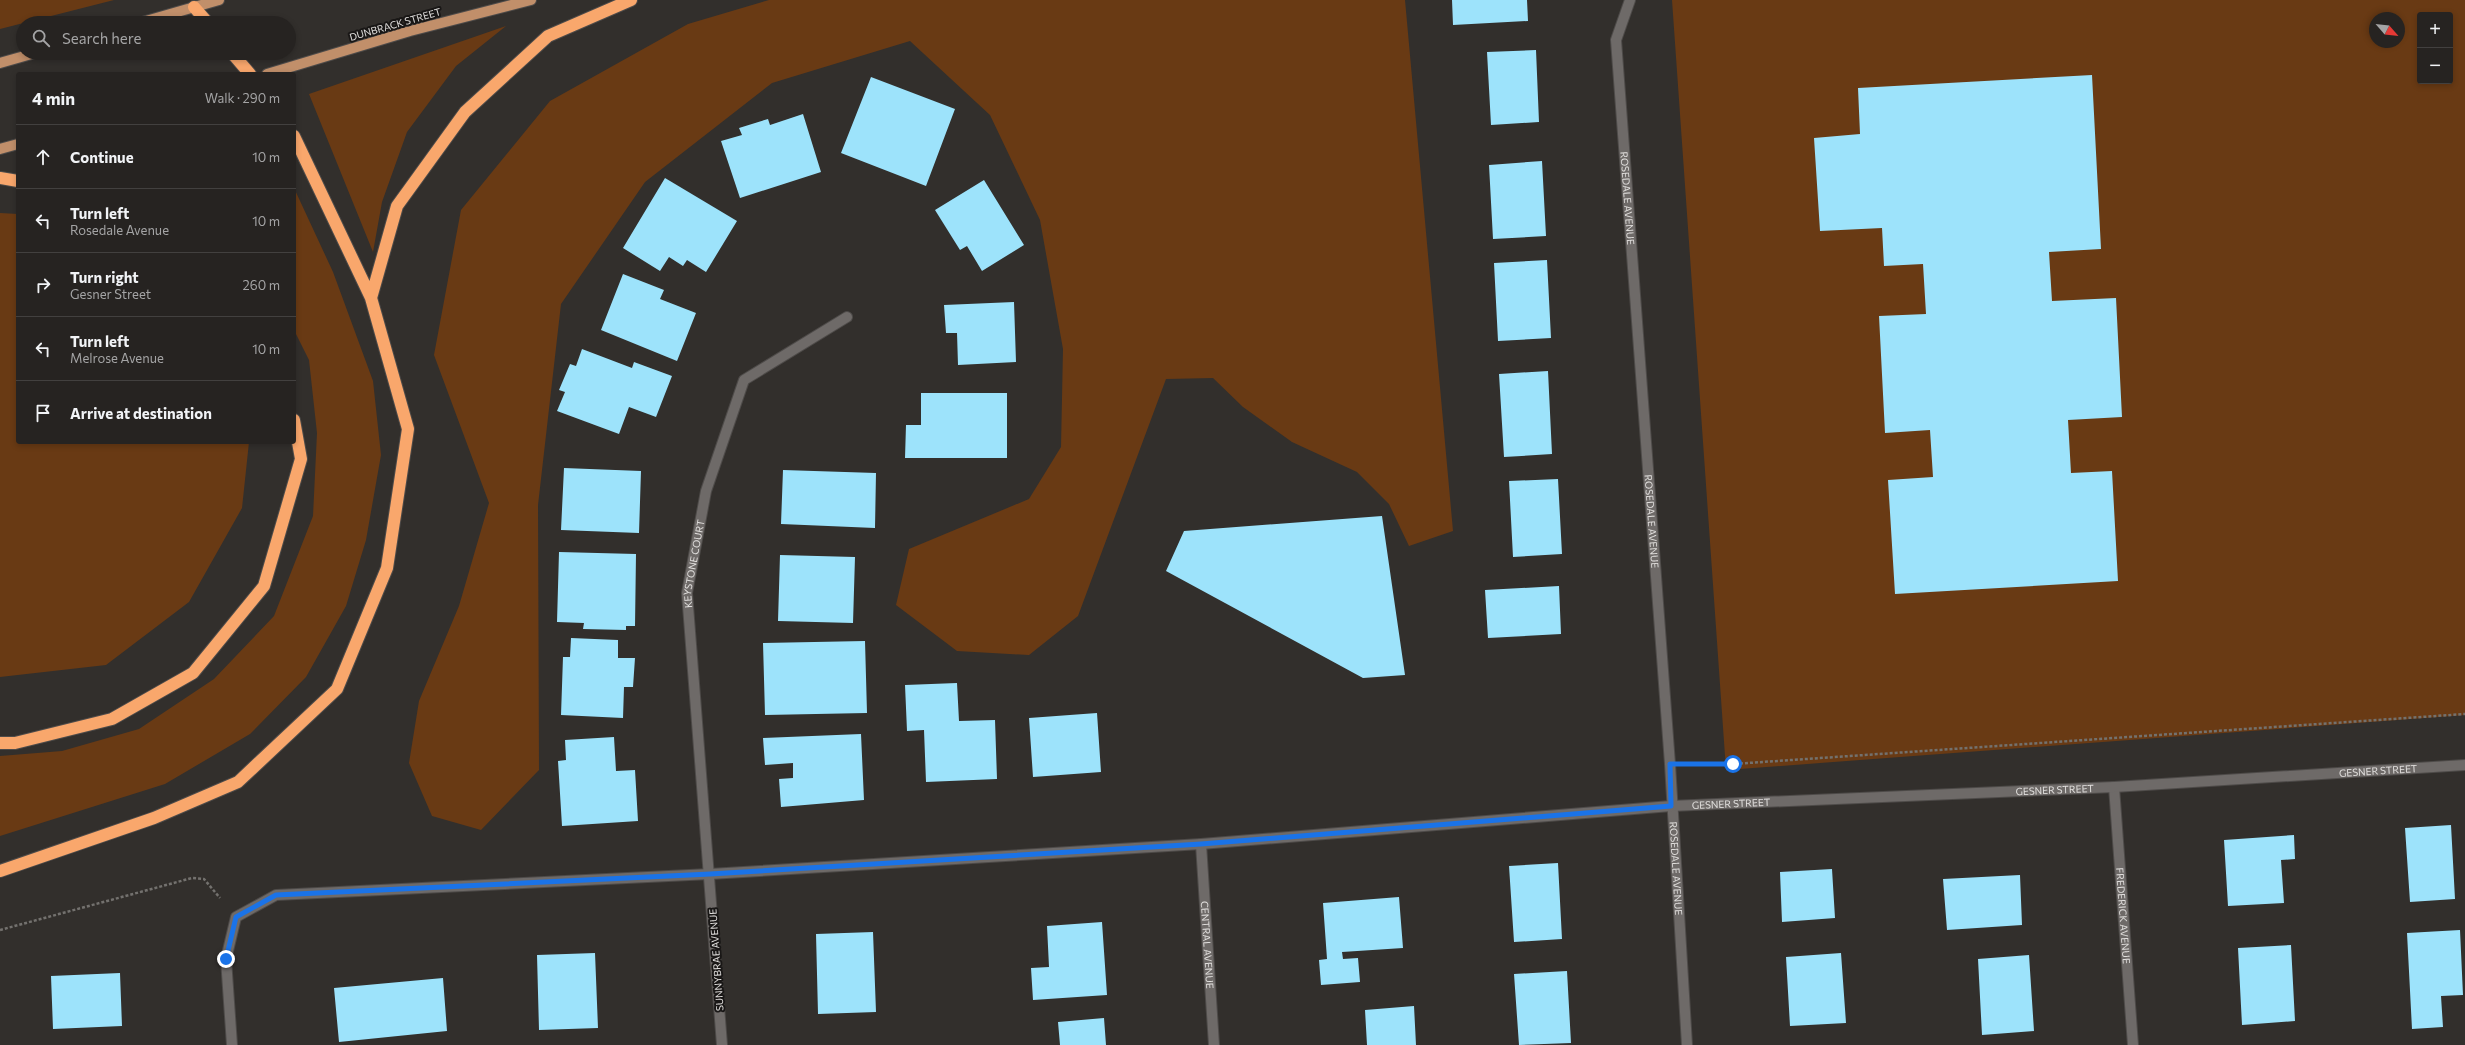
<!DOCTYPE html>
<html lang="en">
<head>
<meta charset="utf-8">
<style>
	:root { --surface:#262321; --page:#322f2e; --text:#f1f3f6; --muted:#a4a4a5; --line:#42403f }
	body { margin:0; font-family:Commissioner,sans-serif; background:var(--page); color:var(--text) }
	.controls { position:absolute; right:12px; top:12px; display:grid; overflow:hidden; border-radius:4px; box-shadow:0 2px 6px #0003 }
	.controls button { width:36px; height:36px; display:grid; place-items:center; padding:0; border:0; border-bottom:1px solid var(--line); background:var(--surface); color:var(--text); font:20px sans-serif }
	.compass { position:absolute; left:2369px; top:12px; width:36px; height:36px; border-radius:50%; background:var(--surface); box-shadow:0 2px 6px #0003; rotate:118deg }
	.stop { position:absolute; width:12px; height:12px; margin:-9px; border:3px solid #1a73e8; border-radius:50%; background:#fff }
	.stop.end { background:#1a73e8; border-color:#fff; box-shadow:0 1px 4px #0008 }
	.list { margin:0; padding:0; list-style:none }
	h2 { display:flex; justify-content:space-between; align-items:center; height:52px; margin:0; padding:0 16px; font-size:17px }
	h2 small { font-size:13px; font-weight:400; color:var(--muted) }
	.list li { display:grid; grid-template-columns:26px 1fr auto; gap:12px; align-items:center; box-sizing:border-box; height:64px; padding:0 16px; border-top:1px solid var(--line) }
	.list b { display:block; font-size:15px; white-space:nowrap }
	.list p { margin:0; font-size:13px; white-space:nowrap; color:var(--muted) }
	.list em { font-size:13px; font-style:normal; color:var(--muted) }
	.icon { flex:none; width:22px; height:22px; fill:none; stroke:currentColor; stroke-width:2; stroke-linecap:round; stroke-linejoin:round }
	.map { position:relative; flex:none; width:2465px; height:1045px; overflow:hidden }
	.search { position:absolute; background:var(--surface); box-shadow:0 2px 6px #0003; left:16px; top:16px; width:280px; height:44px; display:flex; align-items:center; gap:10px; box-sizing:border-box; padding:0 14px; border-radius:22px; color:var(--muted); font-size:15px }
	.panel { position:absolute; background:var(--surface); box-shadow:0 2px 6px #0003; left:16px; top:72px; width:280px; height:372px; border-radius:4px }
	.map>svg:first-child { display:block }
</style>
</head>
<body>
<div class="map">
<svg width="2465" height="1045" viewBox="0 0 2465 1045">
	<rect width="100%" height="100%" fill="#322f2c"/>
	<path fill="#693a14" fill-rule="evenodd" d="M0,0H114L0,29Z
		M769,0H1405L1453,531L1409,546L1389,504L1357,472L1292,442L1243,407L1213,378L1166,379L1078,616L1029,655L957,651L896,605L909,549L1029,499L1061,447L1063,349L1040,220L990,115L910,41L772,83L645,182L561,304L538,505L539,770L481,830L432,816L409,763L419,701L459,606L489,503L434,355L461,210L550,101L688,24Z
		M1672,0H2465V715L1726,770ZM2420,15H2450V81H2420ZM2375,18H2399V42H2375Z
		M506,26L456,66L407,132L382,202L373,252L309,94Z
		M294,188L333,272L373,381L381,455L366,540L346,606L306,677L250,734L165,784L0,836V756L62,751L139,729L214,679L274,616L313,516L317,433L309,360L294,330Z
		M0,213L18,214V442H249L242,508L189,602L106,665L0,677Z"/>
	<path fill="#9de3fb" d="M1452,0H1527L1528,21L1453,25Z
		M1536,50L1539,122L1491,125L1487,52Z
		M2092,75L2101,249L2049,252L2052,301L2116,298L2122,417L2068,420L2071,473L2112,471L2118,581L1895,594L1888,480L1933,477L1930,430L1885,433L1879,316L1926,314L1923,264L1884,266L1882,228L1820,231L1814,138L1860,134L1858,88Z
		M871,77L955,109L926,186L841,153Z
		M803,114L821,172L740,198L721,141L742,135L739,128L768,119L770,125Z
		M1542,161L1546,236L1493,239L1489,165Z
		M665,178L737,221L706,272L687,260L683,266L669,257L660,271L623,248Z
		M984,180L1024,245L982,271L967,246L960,250L935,210Z
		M1547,260L1551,338L1498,341L1494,263Z
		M623,274L664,290L660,299L696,313L677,361L601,330Z
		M1014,302L1016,362L958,365L957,333H946L944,305Z
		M582,349L632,368L634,362L672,376L656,417L629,407L619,434L557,411L565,392L559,390L570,364L576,366Z
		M1548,371L1552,454L1504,457L1499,374Z
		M921,393H1007V458H905L906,425H921Z
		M564,468L641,471L639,533L561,530Z
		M783,470L876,473L875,528L781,524Z
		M1558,479L1562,554L1513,557L1509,481Z
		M1382,516L1405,675L1363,678L1166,571L1184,531Z
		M559,552L636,554L635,626H626V630L583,629L584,623L557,622Z
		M780,555L855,557L853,623L778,621Z
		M1559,586L1561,634L1488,638L1485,590Z
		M571,638L618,640V658H635L633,687H624L623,718L561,715L563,657H570Z
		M865,641L867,713L765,715L763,643Z
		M957,683L959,721L995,720L997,779L926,782L924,730L907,731L905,685Z
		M1097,713L1101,772L1033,777L1029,718Z
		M861,734L864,800L781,807L779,779L793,778V763L765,765L763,738Z
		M614,737L616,771L635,770L638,821L562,826L558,761L566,760L565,740Z
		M2451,825L2455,899L2410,902L2405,828Z
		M2294,835L2295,859L2281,860L2284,903L2228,906L2224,840Z
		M1558,863L1562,939L1514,942L1509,866Z
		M1832,869L1835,918L1782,922L1780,872Z
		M2020,875L2022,925L1947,930L1943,879Z
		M1399,897L1403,948L1342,952L1343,959L1358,958L1360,982L1321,985L1319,960L1327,959L1323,903Z
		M1102,922L1107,995L1033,1000L1031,968L1049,967L1047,926Z
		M2460,930L2463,995L2441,996L2443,1027L2412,1029L2407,933Z
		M873,932L876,1012L818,1014L816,934Z
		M2291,945L2295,1021L2242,1025L2238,948Z
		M595,953L598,1028L539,1030L537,955Z
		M1841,953L1846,1023L1790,1026L1786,957Z
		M2029,955L2034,1031L1982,1035L1978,959Z
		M1567,971L1571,1043L1519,1045L1514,974Z
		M120,973L122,1026L53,1029L51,976Z
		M443,978L447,1031L339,1042L334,988Z
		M1414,1006L1416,1045H1367L1365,1010Z
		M1104,1018L1106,1045H1060L1058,1022Z"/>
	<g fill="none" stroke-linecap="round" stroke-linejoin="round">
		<g stroke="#4e4b49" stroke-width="12">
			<g id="minor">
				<path id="s1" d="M1630,0L1616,40L1670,764L1687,1045"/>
				<path id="s2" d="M2114,787L2133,1045"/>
				<path id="s3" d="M1201,844L1214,1045"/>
				<path id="s4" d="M232,1045L226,959L236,917L276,895L710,874L1201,844L1671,806L2114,787L2465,765"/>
				<path id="s5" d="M722,1045L687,593L706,491L744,380L847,317"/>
			</g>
		</g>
		<g stroke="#4e4b49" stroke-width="12">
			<path id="major" d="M139,23L219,0
				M0,63L35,53
				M267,74L410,31L531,0
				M0,149L18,144"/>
		</g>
		<g stroke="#4e4b49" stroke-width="14">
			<path id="highway" d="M194,7L208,23
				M232,53L250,74
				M0,178L18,181
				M371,298L397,206L465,112L548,36L631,0
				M0,743H15L112,719L193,673L264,586L301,459L294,420
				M0,871L154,818L238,782L337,689L387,568L408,429L371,298L294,136"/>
		</g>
		<path stroke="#73716e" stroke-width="2.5" stroke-dasharray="3 2" stroke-linecap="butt" d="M1695,764H1733L2465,714
			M0,930L192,878L204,879L220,898"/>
		<use href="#minor" stroke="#6e6a68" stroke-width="10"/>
		<use href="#major" stroke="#c18f6a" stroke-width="10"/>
		<use href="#highway" stroke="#f9a76c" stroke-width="12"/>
	</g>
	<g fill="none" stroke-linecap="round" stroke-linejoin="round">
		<path stroke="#1a73e8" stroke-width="5" d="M226,959L236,917L276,895L710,874L1201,844L1671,806L1670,764H1733"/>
	</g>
	<g text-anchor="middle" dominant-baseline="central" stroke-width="4" stroke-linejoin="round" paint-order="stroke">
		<g font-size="10" fill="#e1dfdd" stroke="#191716">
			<text transform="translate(395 24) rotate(-16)">DUNBRACK STREET</text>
			<text stroke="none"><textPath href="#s1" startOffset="201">ROSEDALE AVENUE</textPath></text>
			<text stroke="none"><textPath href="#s1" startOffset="525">ROSEDALE AVENUE</textPath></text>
			<text stroke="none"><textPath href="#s5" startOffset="483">KEYSTONE COURT</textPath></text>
			<text stroke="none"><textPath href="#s4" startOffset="2281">GESNER STREET</textPath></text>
			<text stroke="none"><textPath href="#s4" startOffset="1957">GESNER STREET</textPath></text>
			<text stroke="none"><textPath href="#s4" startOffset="1633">GESNER STREET</textPath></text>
			<text stroke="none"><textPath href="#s1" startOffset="873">ROSEDALE AVENUE</textPath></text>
			<text stroke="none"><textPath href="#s2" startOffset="129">FREDERICK AVENUE</textPath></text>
			<text stroke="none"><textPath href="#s3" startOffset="101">CENTRAL AVENUE</textPath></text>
			<text transform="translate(716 960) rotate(-94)">SUNNYBRAE AVENUE</text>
		</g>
	</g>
</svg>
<div class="controls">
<button>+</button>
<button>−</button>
</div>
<svg class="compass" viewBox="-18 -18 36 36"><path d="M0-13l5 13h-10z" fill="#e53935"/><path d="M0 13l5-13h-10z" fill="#a4a4a5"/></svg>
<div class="stop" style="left:1733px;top:764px"></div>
<div class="stop end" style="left:226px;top:959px"></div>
<div class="search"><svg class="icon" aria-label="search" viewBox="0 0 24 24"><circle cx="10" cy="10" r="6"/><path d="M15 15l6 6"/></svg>Search here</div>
<section class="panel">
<h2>4 min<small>Walk · 290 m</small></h2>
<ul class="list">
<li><svg class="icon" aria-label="ahead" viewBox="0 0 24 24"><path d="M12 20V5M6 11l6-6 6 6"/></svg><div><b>Continue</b></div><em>10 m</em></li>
<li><svg class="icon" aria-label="left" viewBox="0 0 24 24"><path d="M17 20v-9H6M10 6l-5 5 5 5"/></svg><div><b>Turn left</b><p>Rosedale Avenue</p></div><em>10 m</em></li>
<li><svg class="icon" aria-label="right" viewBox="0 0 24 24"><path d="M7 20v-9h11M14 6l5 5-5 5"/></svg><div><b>Turn right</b><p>Gesner Street</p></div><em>260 m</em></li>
<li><svg class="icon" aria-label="left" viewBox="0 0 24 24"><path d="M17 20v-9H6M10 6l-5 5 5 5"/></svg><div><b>Turn left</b><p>Melrose Avenue</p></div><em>10 m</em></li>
<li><svg class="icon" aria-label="arrive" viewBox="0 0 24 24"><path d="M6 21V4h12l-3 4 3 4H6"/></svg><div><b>Arrive at destination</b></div></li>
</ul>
</section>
</div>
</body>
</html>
